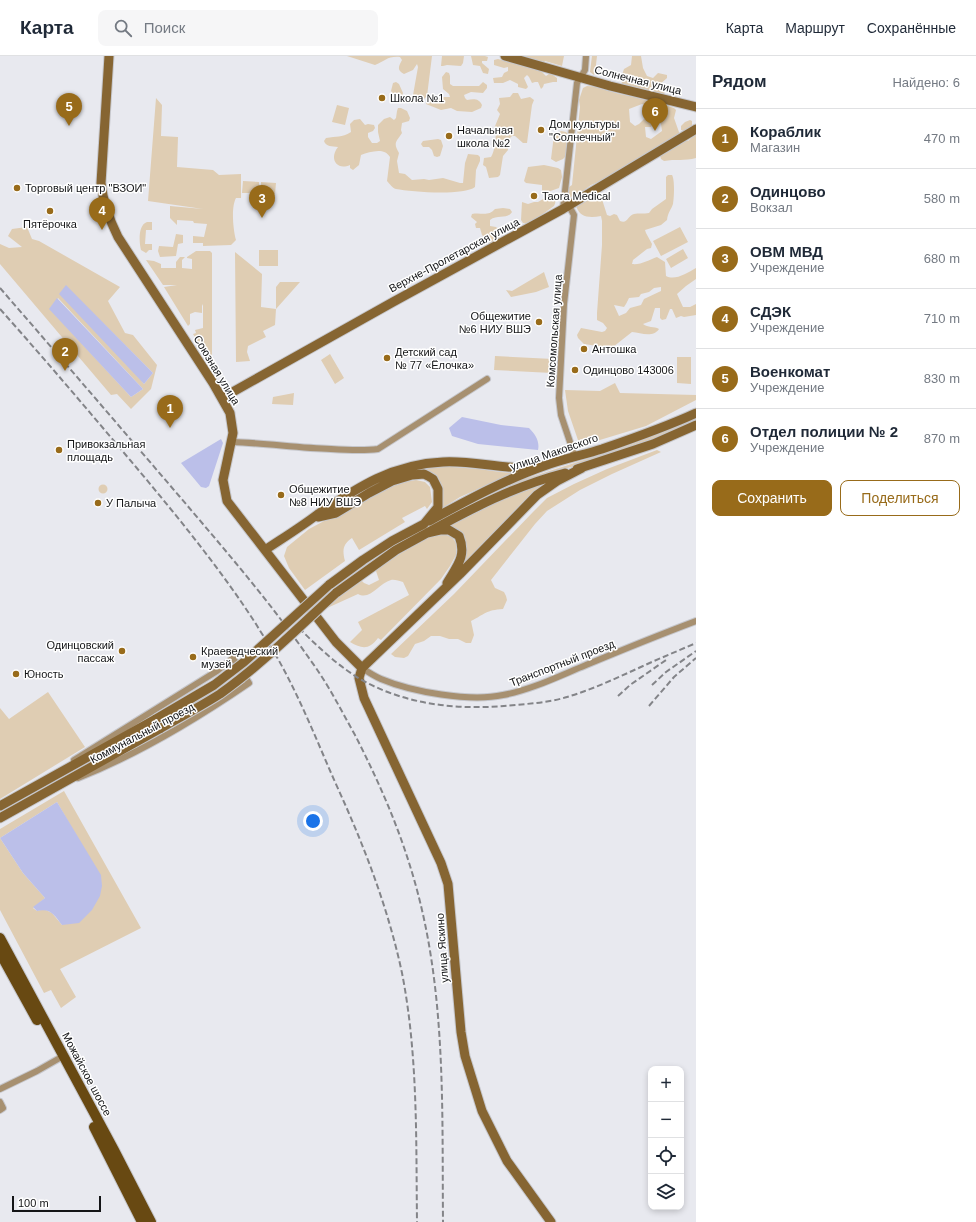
<!DOCTYPE html>
<html lang="ru">
<head>
<meta charset="utf-8">
<style>
	:root { --surface:#fff; --page:#f6f6f7; --text:#1f2937; --muted:#747a83; --line:#e0e1e3; --accent:#986b1a }
	body { margin:0; font-family:Arial,sans-serif; background:var(--page); color:var(--text) }
	.controls { position:absolute; right:12px; bottom:12px; display:grid; overflow:hidden; border-radius:8px; box-shadow:0 2px 6px #0003 }
	.controls button { width:36px; height:36px; display:grid; place-items:center; padding:0; border:0; border-bottom:1px solid var(--line); background:var(--surface); color:var(--text); font:20px sans-serif }
	.scale { position:absolute; left:12px; bottom:10px; width:89px; box-sizing:border-box; padding-left:4px; border:2px solid #141517; border-top:0; font-size:11px; line-height:14px; white-space:nowrap; color:#141517; -webkit-text-stroke:3px #fff; paint-order:stroke }
	.you { position:absolute; left:313px; top:765px; width:14px; height:14px; margin:-10px; border:3px solid #fff; border-radius:50%; background:#1a73e8; box-shadow:0 0 0 6px #1a73e833 }
	.badge { display:grid; place-items:center; width:26px; height:26px; border-radius:50%; background:var(--accent); color:#fff; font-size:13px; font-weight:700 }
	.pin { position:absolute; translate:-50% -33px; filter:drop-shadow(0 1px 2px #0008) }
	.pin::after { content:''; position:absolute; top:21px; width:14px; height:12px; background:inherit; clip-path:polygon(0 0,100% 0,50% 100%) }
	.list { margin:0; padding:0; list-style:none }
	h2 { display:flex; justify-content:space-between; align-items:center; height:52px; margin:0; padding:0 16px; font-size:17px }
	h2 small { font-size:13px; font-weight:400; color:var(--muted) }
	.list li { display:grid; grid-template-columns:26px 1fr auto; gap:12px; align-items:center; box-sizing:border-box; height:60px; padding:0 16px; border-top:1px solid var(--line) }
	.list b { display:block; font-size:15px; white-space:nowrap }
	.list p { margin:0; font-size:13px; white-space:nowrap; color:var(--muted) }
	.list em { font-size:13px; font-style:normal; color:var(--muted) }
	.actions { display:flex; gap:8px; padding:12px 16px }
	.actions a { flex:1; padding:9px 0; border:1px solid var(--accent); border-radius:8px; text-align:center; font-size:14px; color:var(--accent) }
	.actions .main { background:var(--accent); color:#fff }
	.icon { flex:none; width:22px; height:22px; fill:none; stroke:currentColor; stroke-width:2; stroke-linecap:round; stroke-linejoin:round }
	.map { position:relative; flex:none; width:696px; height:1166px; overflow:hidden }
	header { display:flex; align-items:center; gap:24px; box-sizing:border-box; height:56px; padding:0 20px; background:var(--surface); border-bottom:1px solid var(--line) }
	header strong { font-size:19px }
	nav { display:flex; gap:22px; margin-inline-start:auto; font-size:14px }
	.search { width:280px; height:36px; background:var(--page); display:flex; align-items:center; gap:10px; box-sizing:border-box; padding:0 14px; border-radius:8px; color:var(--muted); font-size:15px }
	main { display:flex }
	aside { flex:1; background:var(--surface) }
	.map>svg:first-child { display:block }
</style>
</head>
<body>
<header>
<strong>Карта</strong>
<div class="search"><svg class="icon" aria-label="search" viewBox="0 0 24 24"><circle cx="10" cy="10" r="6"/><path d="M15 15l6 6"/></svg>Поиск</div>
<nav><a>Карта</a><a>Маршрут</a><a>Сохранённые</a></nav>
</header>
<main>
<div class="map">
<svg width="696" height="1166" viewBox="0 0 696 1166">
	<rect width="100%" height="100%" fill="#e8e9ef"/>
	<path fill="#dfcdb3" fill-rule="evenodd" d="M347,0H432L427,40L424,43L416,44L413,39L418,11L417,8L413,14L404,18C396,14 399,10 402,4L400,1C387,0 386,5 375,9Z
		M442,0H464L463,7L461,10L447,9L443,10H441Z
		M471,0H485L488,1L487,5H482V7L489,13L488,18L483,17L480,10L473,9Z
		M525,0H564L562,10L545,5L543,7Z
		M592,0H597L595,17L594,19L590,16Z
		M632,0H641L643,12L647,20L653,22L658,17L667,19V22L658,30L664,35L665,42L623,30C620,24 622,19 624,13L631,9Z
		M498,3L540,14L546,20L550,17L557,22V26H553L544,28L543,31L541,33L538,26H535L532,27L529,21L527,19L524,22L528,31L526,33L518,31V28L510,24L503,27H494L493,22L502,21L504,17L508,15V11L504,12L494,9V4Z
		M446,16L449,17L450,20V28L453,30H479L483,26L487,29V32L483,37L471,36L464,39L465,42L467,44C473,43 479,42 482,49L481,52L472,56L457,55L451,52L441,54L426,48V46C431,42 437,45 442,41H450L449,38L443,33L442,21Z
		M396,26L399,28L403,37L402,40L399,42L395,40L391,35L393,27Z
		M587,30C596,30 602,33 609,35C625,40 641,41 656,48L654,51L642,48L629,53L630,66L635,70L639,68L644,63L650,64L652,69L651,71H645L646,81L651,83L662,75L661,68L656,62V59L657,54L665,49L674,52L676,54L674,62L680,79L649,97L643,99L637,104L603,124L591,129L583,135L569,142L567,139L569,131L572,129L580,51L579,44L583,32Z
		M513,37H518L521,43L530,41L534,44L532,49L527,87H523L515,80H512L507,85L508,94L503,100L500,119L498,121L489,122L486,111L483,109L484,102L491,101C495,95 495,85 496,78L493,75L500,58L497,54L500,48L499,42L510,41Z
		M156,42L162,49L161,80L178,81L177,111L213,114L219,119L241,118V142H236C231,151 233,173 236,184L231,189L203,190V187H193V180L204,181L207,168L194,167L193,165L177,164V169L170,162V150L203,153L148,145Z
		M337,49L349,52L345,69L332,66Z
		M398,52H401L407,55L410,62L409,65L402,67L401,74L402,77C396,86 393,87 399,97L397,105L399,117L405,118L412,124L424,123L429,124L443,122L460,127H463L465,107L468,98L478,99L480,101V105L476,114L475,131C464,140 411,136 396,133C392,132 390,128 387,125L390,101C384,91 370,96 361,99L359,109L353,114L350,112V109C336,115 329,102 338,91C332,90 326,91 324,85L326,82C337,80 341,82 351,76L350,68L354,64L360,63L365,69L368,68L374,69L375,72L373,75L368,77V81L372,87H377L380,85L378,76V69L384,63L390,61L394,64L396,62L397,55Z
		M690,64L692,65V72L685,75L681,74V70L685,66Z
		M561,75L566,76L568,78L567,99L563,103L556,106L551,103L554,79Z
		M696,78V102C685,105 675,103 664,105L661,103L660,100L684,84L688,85Z
		M438,83L441,84L443,90L440,100L437,101L434,100L432,94L429,91H423L421,88L423,85Z
		M544,109L558,112L561,114L562,121L559,132L542,138V129L526,127L524,125L528,111Z
		M668,119H672C675,124 674,142 673,148C671,154 668,156 667,164L661,169L645,174L646,177L652,188L651,192L647,193L633,204L632,208C641,209 649,204 657,201L665,206L666,220C675,225 687,217 696,212V223L686,230L677,238L683,251H690L696,248V259L684,261L681,260L676,262L672,253H670L666,263L662,264L660,262V252H655L651,265L643,268C648,272 654,270 659,273C653,282 641,277 632,276L613,291H604L584,288L578,282L577,279L581,272L602,276L605,275L607,272L603,267L597,264V257L602,189V165L601,160C590,162 579,162 576,149L596,136L600,137L607,159L610,160L614,158L617,159L620,165C628,168 627,160 634,158C638,157 644,158 649,157L652,153L666,143V121ZM661,231V235L644,243L641,249L630,252L626,257L619,260L614,249L624,251L626,248L629,242L639,241L641,238L649,236L654,232Z
		M243,125L259,126V137H242Z
		M261,126L276,127L275,138L261,137Z
		M550,139H553C556,143 556,146 554,150L529,168L523,167L521,164L522,146L528,148L534,146H538Z
		M503,152L510,153L512,156C507,164 498,158 490,164V170L496,171L499,174L501,185L492,189L482,179L480,172H476L475,168L477,166L471,161L472,158C481,156 488,161 495,153Z
		M147,166H152V174H146L145,188H152V194H149L146,197L141,194C139,186 138,169 147,166Z
		M27,171L32,183L39,185L120,231L108,245L125,277L133,279L157,309L151,333L131,353L117,338L111,339L0,208V188L9,192L22,191L8,180L12,173ZM66,230L153,317L144,328ZM58,242L143,333L131,341L50,253Z
		M680,171L688,186L661,200L653,185Z
		M176,178L183,179V187L178,188L176,200L160,201L158,195L159,190L173,191Z
		M683,193L688,202L671,212L666,203Z
		M259,194H278V210H259Z
		M196,195H210L212,197V303L207,306L204,301V296L193,278L196,277L195,274L203,272V248L202,250V257L195,256L190,258V268L188,270L164,231L177,229H163L146,204L154,205L161,208V212H176V206L180,201H185L182,204V212L192,213V203L187,202V201Z
		M235,196L262,218L261,251L276,253V231L280,226H300L276,253L275,269L263,275L266,281L248,290L247,296L250,305L236,306Z
		M544,216L549,231L536,236L511,241L506,234L512,235Z
		M330,298L344,322L335,328L321,304Z
		M495,300L553,303L552,317L494,314Z
		M677,301H691V328L677,327Z
		M615,327L620,337L696,339V344L646,370L580,390L568,355L565,334L600,335Z
		M294,337L293,349L272,348L273,341Z
		M696,363V366L653,384L619,396L510,430L480,442L438,465H436V463L480,440L509,428L618,393Z
		M657,394L661,396L612,418L580,434L547,455L535,468L491,524L495,532L504,536L506,540L507,544L503,553C486,554 485,558 471,565L474,579L471,587H466L458,583H449L440,580H431L424,585L415,588L408,600L404,602L395,601L391,598L454,538L533,456L547,442L574,428L607,413Z
		M439,410L479,413L500,416L514,417L460,441L441,453L440,433L421,416L336,454L331,453L355,437L396,417Z
		M561,419L456,518L466,494L445,470L479,451Z
		M416,424L425,426L430,431L432,446L427,453L425,450L402,462L405,466L359,494L352,482C343,488 342,494 345,505L305,534L289,512L284,500L287,491L309,473L388,431L403,426Z
		M98.5 433a4.5 4.5 0 1 1 9 0a4.5 4.5 0 1 1-9 0Z
		M444,478L452,481L456,487V499L450,510L441,523L381,584L378,582C369,594 362,593 350,586L362,574L358,566L409,539L403,526C399,525 394,523 391,524C379,527 370,545 358,538L325,553L339,538L360,523L364,527L369,529L379,524L375,512L427,482L435,479Z
		M48,636L85,691L0,743V652L9,663Z
		M64,735L141,872L60,913L76,941L61,952L51,934L44,937L0,854V782L23,817L45,842L33,852L37,855L44,853L52,857L62,869L76,779L57,746L0,782V773Z"/>
	<path fill="#bbbfe9" d="M66,229L153,317L144,328L59,238Z
		M57,242L143,333L131,341L49,253Z
		M462,361L501,369L529,372C535,378 540,385 538,394L478,388L452,380L449,372Z
		M221,383L223,387L209,430L206,432L201,431L181,407Z
		M57,746L101,819L102,830L100,840L92,854L79,867L62,869C54,859 51,852 37,855L33,851L45,842L23,817L0,782Z"/>
	<g fill="none" stroke-linecap="round" stroke-linejoin="round">
		<g stroke="#c6c7cc" stroke-width="8">
			<path id="street" d="M569,150L574,159L564,248L559,342L561,359L575,401
				M563,153L577,27L585,14L586,0
				M232,386C265,387 298,392 331,393C347,394 363,395 378,393L487,323
				M362,612C368,616 374,620 381,623C412,636 470,646 503,639C531,634 559,620 586,609C622,594 659,579 696,565
				M74,704L217,615L233,602L249,627C195,664 139,698 78,722
				M0,1033L37,1015L58,1003
				M0,1046L3,1052L0,1054"/>
		</g>
		<g stroke="#c6c7cc" stroke-width="11">
			<path id="secondary" d="M109,0L101,127C103,145 110,165 118,181L213,327L230,357L233,377L223,424L227,445L336,586L362,612
				M505,0L610,30L696,51
				M222,342L393,246L563,153L696,73
				M577,413L653,388L696,369
				M318,461L336,457L369,437L392,425L412,419L424,418L428,420L433,423L438,433V451L424,468L392,485L363,504L329,529
				M429,465C466,445 504,424 544,410C563,403 583,399 602,393C634,382 666,371 696,357
				M427,477C472,452 515,430 565,417
				M265,494C283,482 301,471 318,458C358,431 393,408 443,406C477,404 510,416 543,410
				M336,537L396,494L427,477L440,474H449L459,480C467,500 457,510 447,527
				M0,750L156,663
				M0,762L161,672
				M551,1166L507,1105L482,1055L465,1000L461,976L448,828L441,807L364,642L359,622L362,612L460,518L537,439L557,425L582,412"/>
		</g>
		<g stroke="#c6c7cc" stroke-width="12">
			<path id="primary" d="M0,882L114,1094L151,1166
				M0,897L37,964
				M94,1071L142,1166"/>
		</g>
		<use href="#street" stroke="#a79070" stroke-width="6"/>
		<use href="#secondary" stroke="#866532" stroke-width="9"/>
		<use href="#primary" stroke="#684912" stroke-width="10"/>
		<path stroke="#838488" stroke-width="2" stroke-dasharray="6 3" stroke-linecap="butt" d="M0,232C60,301 120,371 180,441C225,494 271,547 311,605C328,628 341,654 355,679C381,730 402,778 417,834C446,942 442,1055 443,1166
			M0,253C50,309 98,366 146,423C185,470 223,517 256,568C263,580 271,591 278,603C300,642 317,685 335,726C363,787 388,851 402,917C418,999 416,1083 417,1166
			M299,572C318,591 337,609 360,623C404,648 454,654 504,650C524,648 548,647 567,641C597,632 625,618 654,605C668,599 682,593 696,587
			M652,629L666,616L696,595
			M618,640L630,629L666,604
			M649,650L674,621L696,602"/>
		<g stroke="#c6c7cc" stroke-width="11" stroke-linecap="butt">
			<path id="secondary-bridge" d="M156,663L214,629L244,606L329,529
				M161,672C181,661 201,650 220,638C262,608 298,572 336,537"/>
		</g>
		<use href="#secondary-bridge" stroke="#866532" stroke-width="9"/>
	</g>
	<g fill="#986b1a" stroke="#fff" stroke-width="1.5">
		<circle cx="382" cy="42" r="4"/>
		<circle cx="541" cy="74" r="4"/>
		<circle cx="449" cy="80" r="4"/>
		<circle cx="17" cy="132" r="4"/>
		<circle cx="534" cy="140" r="4"/>
		<circle cx="50" cy="155" r="4"/>
		<circle cx="539" cy="266" r="4"/>
		<circle cx="584" cy="293" r="4"/>
		<circle cx="387" cy="302" r="4"/>
		<circle cx="575" cy="314" r="4"/>
		<circle cx="59" cy="394" r="4"/>
		<circle cx="281" cy="439" r="4"/>
		<circle cx="98" cy="447" r="4"/>
		<circle cx="122" cy="595" r="4"/>
		<circle cx="193" cy="601" r="4"/>
		<circle cx="16" cy="618" r="4"/>
	</g>
	<g text-anchor="middle" dominant-baseline="central" stroke-width="3" stroke-linejoin="round" paint-order="stroke">
		<g font-size="11" fill="#141517" stroke="#fff">
			<text transform="translate(638 24) rotate(14)">Солнечная улица</text>
			<text transform="translate(454 199) rotate(-28)">Верхне-Пролетарская улица</text>
			<text transform="translate(554 275) rotate(-86)">Комсомольская улица</text>
			<text transform="translate(217 314) rotate(59)">Союзная улица</text>
			<text transform="translate(554 396) rotate(-19)">улица Маковского</text>
			<text transform="translate(562 607) rotate(-21)">Транспортный проезд</text>
			<text transform="translate(142 677) rotate(-28)">Коммунальный проезд</text>
			<text transform="translate(442 892) rotate(-94)">улица Яскино</text>
			<text transform="translate(87 1018) rotate(62)">Можайское шоссе</text>
		</g>
		<g font-size="11" fill="#141517" stroke="#fff" text-anchor="start">
			<text x="390" y="42">Школа №1</text>
			<text x="549" y="68">Дом культуры<tspan x="549" dy="13">"Солнечный"</tspan></text>
			<text x="457" y="74">Начальная<tspan x="457" dy="13">школа №2</tspan></text>
			<text x="25" y="132">Торговый центр "ВЗОИ"</text>
			<text x="542" y="140">Taora Medical</text>
			<text x="50" y="168" text-anchor="middle">Пятёрочка</text>
			<text x="531" y="260" text-anchor="end">Общежитие<tspan x="531" dy="13">№6 НИУ ВШЭ</tspan></text>
			<text x="592" y="293">Антошка</text>
			<text x="395" y="296">Детский сад<tspan x="395" dy="13">№ 77 «Ёлочка»</tspan></text>
			<text x="583" y="314">Одинцово 143006</text>
			<text x="67" y="388">Привокзальная<tspan x="67" dy="13">площадь</tspan></text>
			<text x="289" y="433">Общежитие<tspan x="289" dy="13">№8 НИУ ВШЭ</tspan></text>
			<text x="106" y="447">У Палыча</text>
			<text x="114" y="589" text-anchor="end">Одинцовский<tspan x="114" dy="13">пассаж</tspan></text>
			<text x="201" y="595">Краеведческий<tspan x="201" dy="13">музей</tspan></text>
			<text x="24" y="618">Юность</text>
		</g>
	</g>
</svg>
<div class="controls">
<button>+</button>
<button>−</button>
<button><svg class="icon" aria-label="locate" viewBox="0 0 24 24"><circle cx="12" cy="12" r="6"/><path d="M12 2v4M12 18v4M2 12h4M18 12h4"/></svg></button>
<button><svg class="icon" aria-label="layers" viewBox="0 0 24 24"><path d="M12 4l9 5-9 5-9-5zM3 14l9 5 9-5"/></svg></button>
</div>
<div class="scale">100 m</div>
<div class="you"></div>
<div class="pin badge" style="left:170px;top:372px">1</div>
<div class="pin badge" style="left:65px;top:315px">2</div>
<div class="pin badge" style="left:262px;top:162px">3</div>
<div class="pin badge" style="left:102px;top:174px">4</div>
<div class="pin badge" style="left:69px;top:70px">5</div>
<div class="pin badge" style="left:655px;top:75px">6</div>
</div>
<aside>
<h2>Рядом<small>Найдено: 6</small></h2>
<ul class="list">
<li><span class="badge">1</span><div><b>Кораблик</b><p>Магазин</p></div><em>470 m</em></li>
<li><span class="badge">2</span><div><b>Одинцово</b><p>Вокзал</p></div><em>580 m</em></li>
<li><span class="badge">3</span><div><b>ОВМ МВД</b><p>Учреждение</p></div><em>680 m</em></li>
<li><span class="badge">4</span><div><b>СДЭК</b><p>Учреждение</p></div><em>710 m</em></li>
<li><span class="badge">5</span><div><b>Военкомат</b><p>Учреждение</p></div><em>830 m</em></li>
<li><span class="badge">6</span><div><b>Отдел полиции № 2</b><p>Учреждение</p></div><em>870 m</em></li>
</ul>
<div class="actions"><a class="main">Сохранить</a><a>Поделиться</a></div>
</aside>
</main>
</body>
</html>
